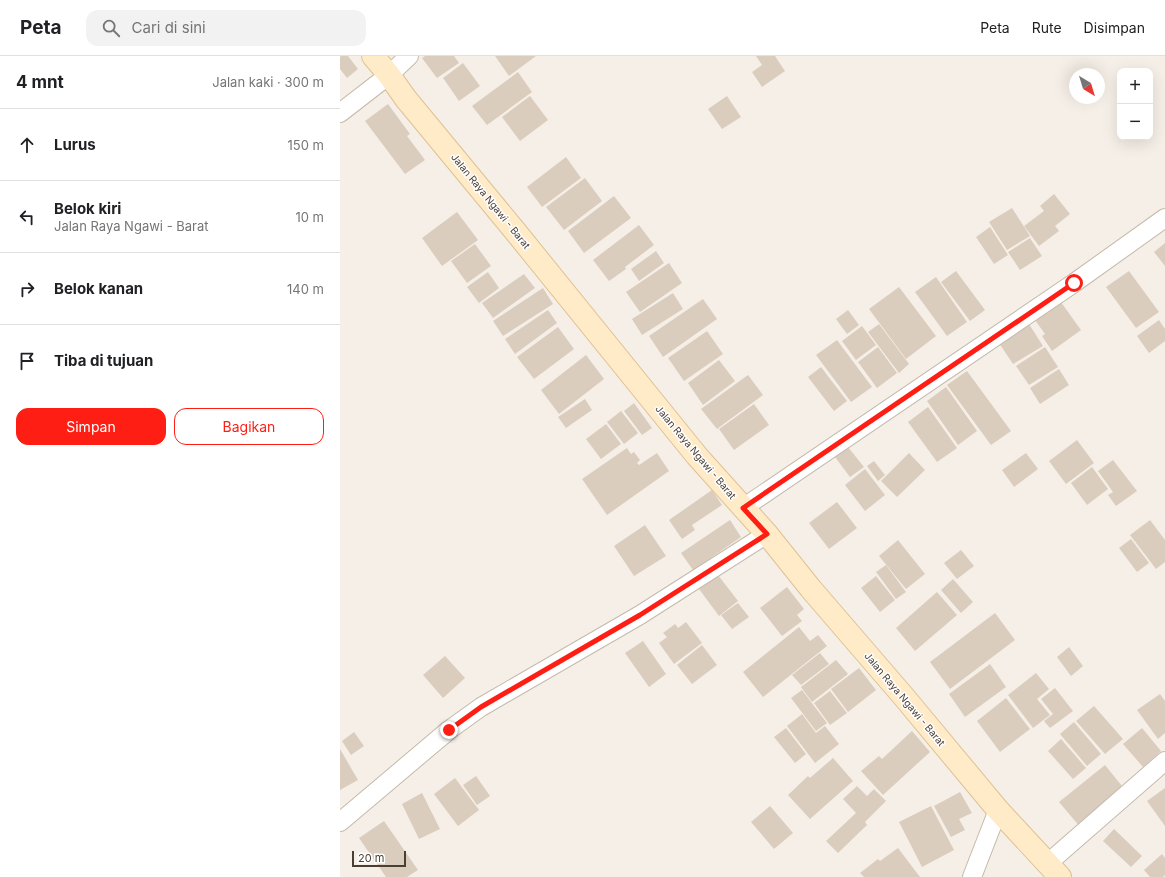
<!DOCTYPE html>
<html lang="id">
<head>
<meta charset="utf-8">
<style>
	:root { --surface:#fff; --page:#f2f2f2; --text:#202124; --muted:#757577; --line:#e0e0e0; --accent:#ff1e14 }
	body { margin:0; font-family:Inter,sans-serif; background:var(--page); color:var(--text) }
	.controls { position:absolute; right:12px; top:12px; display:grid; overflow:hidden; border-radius:8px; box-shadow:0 4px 16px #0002 }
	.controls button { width:36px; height:36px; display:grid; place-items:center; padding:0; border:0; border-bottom:1px solid var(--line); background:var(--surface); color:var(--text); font:20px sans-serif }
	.compass { position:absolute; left:729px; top:12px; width:36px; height:36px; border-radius:50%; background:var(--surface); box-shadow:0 4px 16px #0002; rotate:142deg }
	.scale { position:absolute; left:12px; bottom:10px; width:54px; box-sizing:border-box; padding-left:4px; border:2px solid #493f35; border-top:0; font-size:11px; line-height:14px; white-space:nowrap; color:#493f35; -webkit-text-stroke:3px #fff; paint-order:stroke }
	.stop { position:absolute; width:12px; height:12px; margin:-9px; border:3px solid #ff1e14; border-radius:50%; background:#fff }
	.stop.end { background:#ff1e14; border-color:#fff; box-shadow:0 1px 4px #0008 }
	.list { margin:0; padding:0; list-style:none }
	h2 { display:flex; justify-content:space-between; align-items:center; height:52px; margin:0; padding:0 16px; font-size:17px }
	h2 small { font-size:13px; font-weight:400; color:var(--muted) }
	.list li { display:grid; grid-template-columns:26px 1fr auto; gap:12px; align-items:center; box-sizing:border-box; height:72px; padding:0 16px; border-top:1px solid var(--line) }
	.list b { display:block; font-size:15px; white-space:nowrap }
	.list p { margin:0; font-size:13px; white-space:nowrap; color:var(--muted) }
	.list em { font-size:13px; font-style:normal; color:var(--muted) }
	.actions { display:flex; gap:8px; padding:12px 16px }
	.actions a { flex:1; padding:9px 0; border:1px solid var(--accent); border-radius:12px; text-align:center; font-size:14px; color:var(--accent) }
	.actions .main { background:var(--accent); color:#fff }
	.icon { flex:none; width:22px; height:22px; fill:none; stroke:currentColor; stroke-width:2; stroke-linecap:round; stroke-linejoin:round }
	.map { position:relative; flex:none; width:825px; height:821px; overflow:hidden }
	header { display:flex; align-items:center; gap:24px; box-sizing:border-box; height:56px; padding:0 20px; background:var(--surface); border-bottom:1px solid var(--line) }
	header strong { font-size:19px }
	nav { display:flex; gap:22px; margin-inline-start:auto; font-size:14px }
	.search { width:280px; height:36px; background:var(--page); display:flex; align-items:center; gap:10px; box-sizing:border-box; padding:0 14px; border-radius:12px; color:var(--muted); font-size:15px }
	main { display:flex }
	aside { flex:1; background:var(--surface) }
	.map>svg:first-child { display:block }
</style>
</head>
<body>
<header>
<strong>Peta</strong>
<div class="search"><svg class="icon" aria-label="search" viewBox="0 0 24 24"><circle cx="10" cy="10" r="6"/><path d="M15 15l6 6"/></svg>Cari di sini</div>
<nav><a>Peta</a><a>Rute</a><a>Disimpan</a></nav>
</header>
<main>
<aside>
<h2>4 mnt<small>Jalan kaki · 300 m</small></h2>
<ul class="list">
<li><svg class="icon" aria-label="ahead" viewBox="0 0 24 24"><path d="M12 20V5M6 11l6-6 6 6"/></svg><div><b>Lurus</b></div><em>150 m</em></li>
<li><svg class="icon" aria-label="left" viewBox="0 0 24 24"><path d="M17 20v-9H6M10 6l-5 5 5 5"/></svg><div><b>Belok kiri</b><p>Jalan Raya Ngawi - Barat</p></div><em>10 m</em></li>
<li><svg class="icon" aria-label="right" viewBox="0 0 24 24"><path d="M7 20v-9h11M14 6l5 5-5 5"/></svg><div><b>Belok kanan</b></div><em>140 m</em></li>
<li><svg class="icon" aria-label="arrive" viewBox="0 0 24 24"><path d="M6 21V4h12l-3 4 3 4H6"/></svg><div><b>Tiba di tujuan</b></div></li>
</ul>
<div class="actions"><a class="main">Simpan</a><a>Bagikan</a></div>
</aside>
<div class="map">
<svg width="825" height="821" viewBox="0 0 825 821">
	<rect width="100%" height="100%" fill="#f5efe7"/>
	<path fill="#dbcdbe" d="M1,0H8L18,13L7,22L0,13V1Z
		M85,0H114L119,7L97,22L82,2Z
		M155,0H196L169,20Z
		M416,0H435L445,15L422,31L412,16L422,9Z
		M123,7L140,30L119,45L103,22Z
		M178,16L192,36L147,69L132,50Z
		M190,40L208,64L180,85L162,61Z
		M387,40L401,61L382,73L368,53Z
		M48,48L70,78L67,80L85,104L65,118L25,65Z
		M226,101L241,122L202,151L187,131Z
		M245,122L262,145L224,174L206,151Z
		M714,138L730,158L715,170L709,162L719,175L699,190L684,170L704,155L700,150Z
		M274,140L291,162L244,197L228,175Z
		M672,152L690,180L667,194L649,166Z
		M117,156L138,184L102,210L82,182Z
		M299,169L314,189L285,211L286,213L269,225L253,204Z
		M650,171L668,199L654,208L636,181Z
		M690,182L702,200L680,214L668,196Z
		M825,187V210L814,196Z
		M135,188L151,210L127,227L111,205Z
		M316,195L324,207L299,225L291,213Z
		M329,207L342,227L300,256L286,236Z
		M616,215L645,254L630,265L601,226Z
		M789,215L819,256L796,272L766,231Z
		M148,216L159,232L139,247L127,231Z
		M184,218L195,232L153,262L142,247Z
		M596,221L627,266L607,280L575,236Z
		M559,231L596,280L566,303L529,253Z
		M203,232L213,248L163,280L153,265Z
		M333,237L343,253L302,279L292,263Z
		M718,242L741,274L712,295L702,280L705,278L692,260Z
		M363,243L377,263L323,301L309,280Z
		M208,254L217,267L175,298L165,283Z
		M508,254L519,269L507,278L496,263Z
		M819,264L825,273V285L809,297L797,280Z
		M539,268L569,308L559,317L528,276Z
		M689,268L703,290L673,308L659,287Z
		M522,270L536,289L516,304L502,285Z
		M218,271L234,293L194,323L177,301Z
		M367,275L383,298L344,325L328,302Z
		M497,284L532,331L511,346L476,299Z
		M538,291L557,317L537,332L518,306Z
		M705,291L718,311L689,329L676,310Z
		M246,299L264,323L219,358L201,334Z
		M379,304L395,325L363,349L348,327Z
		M481,311L507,345L494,355L468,321Z
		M719,313L729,329L700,348L690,332Z
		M627,315L671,375L651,389L607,329Z
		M408,319L423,339L377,373L361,353Z
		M606,331L637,375L618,389L587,345Z
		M245,343L252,354L226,372L218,361Z
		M294,347L312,372L302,379L284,355Z
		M414,348L429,369L394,394L379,373Z
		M588,351L617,392L597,406L568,366Z
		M281,355L298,377L284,388L267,366Z
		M266,368L281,388L261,403L246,383Z
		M737,384L754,407L726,428L709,405Z
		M508,391L524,411L510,421L495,401Z
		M287,392L291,398L294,396L300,404L297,407L299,409L317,397L329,415L267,459L242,423Z
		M569,397L585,414L557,441L541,425Z
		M686,397L698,413L674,431L662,414Z
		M773,404L797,435L776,450L768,439L773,436L758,415Z
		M534,405L545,419L538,425L527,410Z
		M752,411L768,433L747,449L731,427Z
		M525,413L545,439L525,455L505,429Z
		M372,434L382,449L352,469L355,474L342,483L329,464Z
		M497,446L517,472L489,493L469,467Z
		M390,464L401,481L353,514L341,497Z
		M810,464L825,484V506L816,513L790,479Z
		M305,469L326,500L294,520L274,490Z
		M791,483L809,507L797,516L779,492Z
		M558,484L585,518L566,533L539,500Z
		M621,494L634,510L617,523L604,507Z
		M546,509L566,536L556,543L536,516Z
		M378,519L398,545L379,560L359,533Z
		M536,520L555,544L540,556L521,532Z
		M613,523L633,546L621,557L601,534Z
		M447,531L464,553L457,559L462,565L442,580L420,552Z
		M597,536L617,559L575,595L556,572Z
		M398,547L409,561L392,573L381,559Z
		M655,557L675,584L610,633L590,606Z
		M346,566L362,587L334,608L319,587L327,581L323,577L335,568L338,572Z
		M459,571L470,585L478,579L487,590L423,641L403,616Z
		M303,585L326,618L309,631L285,597Z
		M362,589L377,609L352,628L337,609Z
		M729,591L743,610L731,620L717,601Z
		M480,597L489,608L461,629L452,619Z
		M105,600L125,622L103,642L83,619Z
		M496,604L508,618L472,646L461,631Z
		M650,608L666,631L625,661L609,638Z
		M519,612L536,634L508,656L491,633Z
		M696,617L709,633L697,643L710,659L693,672L668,639Z
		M715,632L733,655L710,672L704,665L713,658L701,643Z
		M462,634L487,667L476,675L451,642Z
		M490,635L507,657L490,669L474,647Z
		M820,638L825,645V677L818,683L797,654Z
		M666,642L690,673L660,696L637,665Z
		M754,650L783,683L765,698L736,665Z
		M462,658L476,677L485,670L499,688L475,707L447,670Z
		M734,666L761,698L747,710L720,678Z
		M446,672L466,698L455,707L434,681Z
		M802,672L821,695L803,711L783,688Z
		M572,675L590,696L543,739L521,715L539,700L542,703Z
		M14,676L24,690L11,699L2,685Z
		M721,683L746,712L733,723L708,695Z
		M0,693L18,724L0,734Z
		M493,702L513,725L470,763L448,739L468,720L470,722Z
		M765,709L786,735L741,772L719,746Z
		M136,720L150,740L137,749L123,729Z
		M115,722L139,754L118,770L94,738Z
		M517,730L527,740L534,733L546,745L525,766L527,769L498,797L486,785L516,757L503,743Z
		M825,732V770L807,745Z
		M620,736L632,757L619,763L625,774L611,781L594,750Z
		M82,737L100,773L79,783L62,748Z
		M430,750L453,777L434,793L411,766Z
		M591,750L614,794L582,811L559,766Z
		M44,765L78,814L67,821H46L19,782Z
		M774,773L802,800L791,811L763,785Z
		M558,792L580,821H524L520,817L538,803L540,805Z
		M822,798L825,802V819L823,821H810L804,814Z"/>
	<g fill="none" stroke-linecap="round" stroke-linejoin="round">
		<g stroke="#c5b9ab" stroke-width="20">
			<path id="street" d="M0,57L49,19L69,0
				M403,452L734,227L825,162
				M0,766L109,674L141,651L300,559L427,478
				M707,808L825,705
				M632,821L658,754"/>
		</g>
		<g stroke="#dec293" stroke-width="24">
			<path id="secondary" d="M33,0L49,19L66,43L175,175L357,400L427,478L471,533L564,641L658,754L720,821"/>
		</g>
		<use href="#street" stroke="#fff" stroke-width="18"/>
		<use href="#secondary" stroke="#ffebc7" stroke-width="22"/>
	</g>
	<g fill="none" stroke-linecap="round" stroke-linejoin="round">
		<path stroke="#ff1e14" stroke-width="5" d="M109,674L141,651L300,559L427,478L403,452L734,227"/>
	</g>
	<g text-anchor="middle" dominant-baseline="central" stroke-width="3" stroke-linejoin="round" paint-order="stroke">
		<g font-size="10" fill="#493f35" stroke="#fff">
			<text transform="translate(151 145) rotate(51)">Jalan Raya Ngawi - Barat</text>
			<text transform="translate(356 396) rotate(50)">Jalan Raya Ngawi - Barat</text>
			<text transform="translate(565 643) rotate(50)">Jalan Raya Ngawi - Barat</text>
		</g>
	</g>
</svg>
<div class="controls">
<button>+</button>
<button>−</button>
</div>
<svg class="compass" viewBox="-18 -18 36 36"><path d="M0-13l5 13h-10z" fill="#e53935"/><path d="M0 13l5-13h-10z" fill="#757577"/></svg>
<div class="scale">20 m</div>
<div class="stop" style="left:734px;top:227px"></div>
<div class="stop end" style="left:109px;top:674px"></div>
</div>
</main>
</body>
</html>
